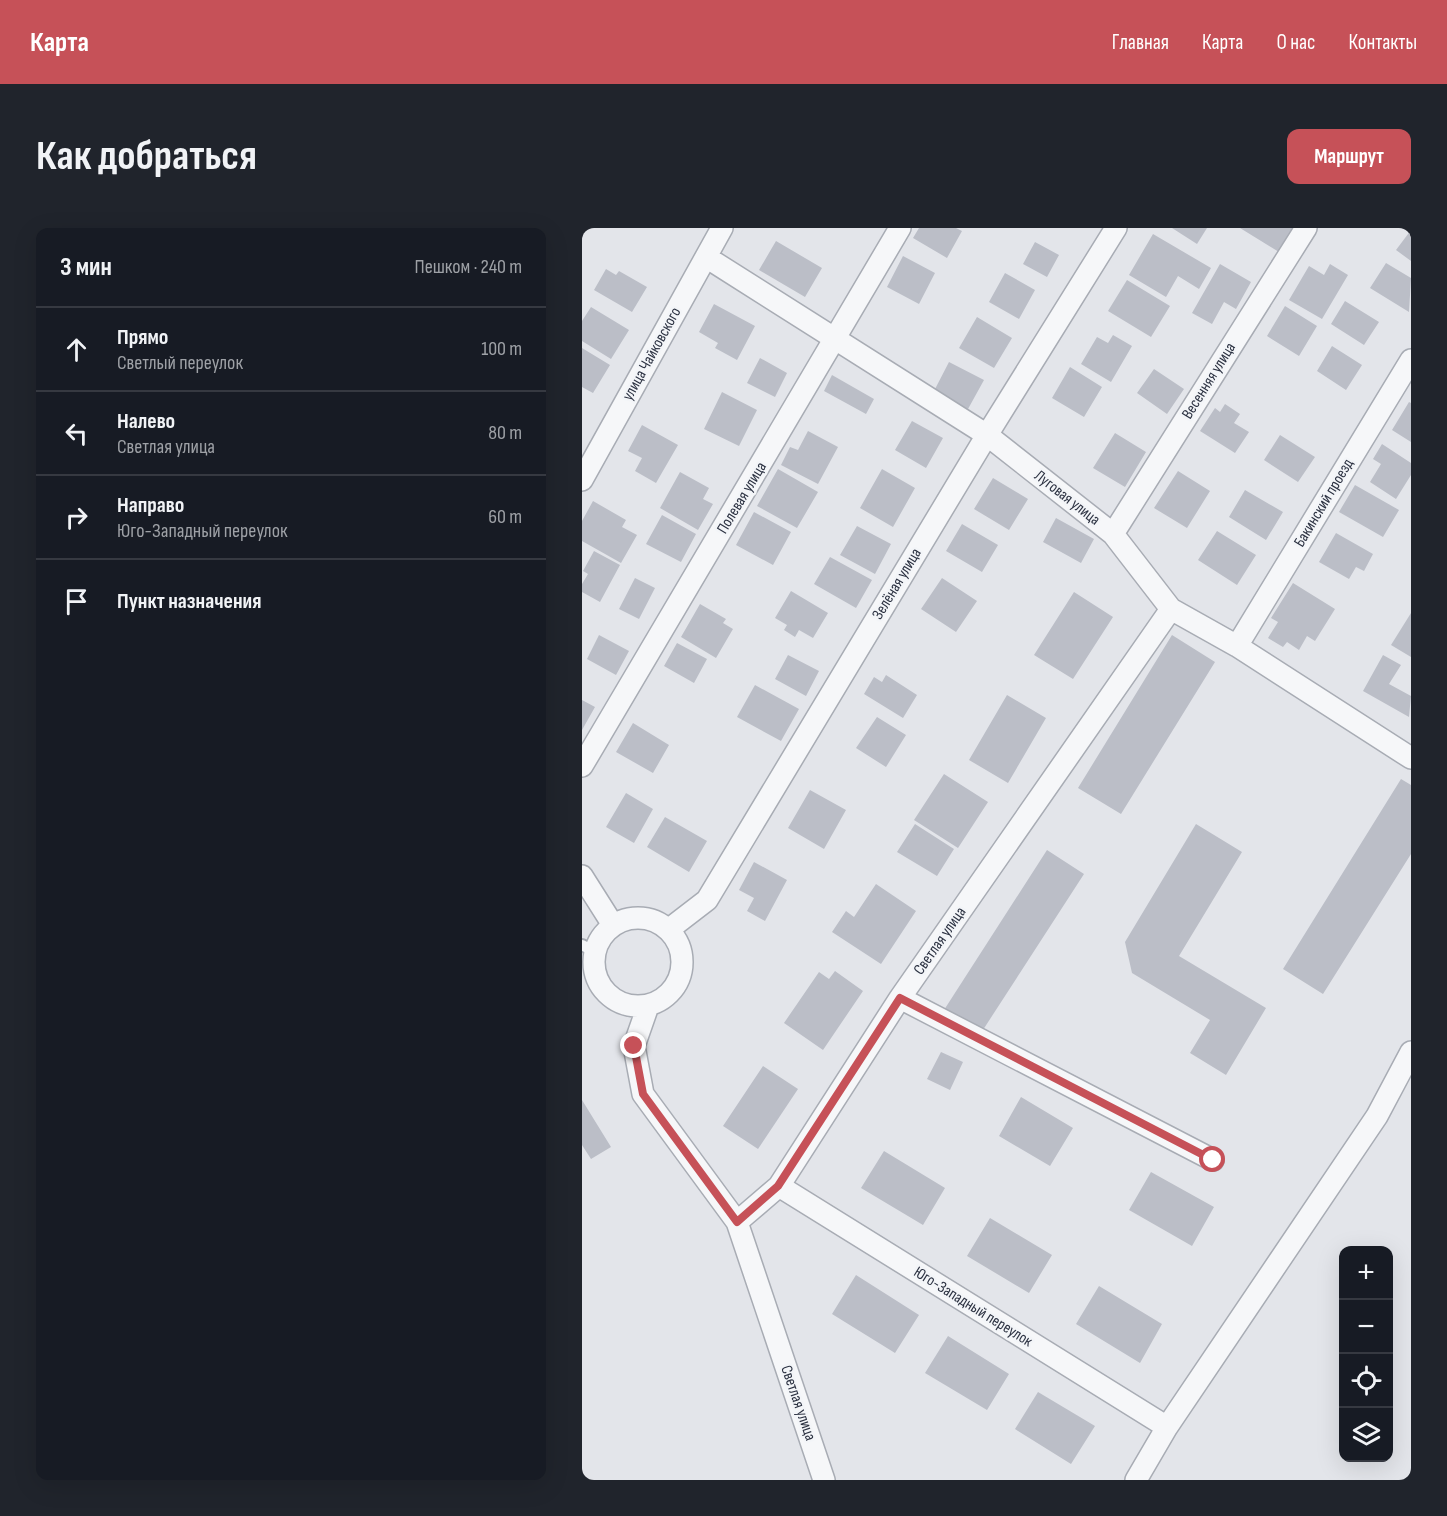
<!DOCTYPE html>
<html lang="ru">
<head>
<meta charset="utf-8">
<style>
	:root { --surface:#171b24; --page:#20242c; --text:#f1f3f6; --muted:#9ea1a6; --line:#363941; --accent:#c65158 }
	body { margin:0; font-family:"Sofia Sans Condensed",sans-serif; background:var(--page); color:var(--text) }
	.controls { position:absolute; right:18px; bottom:18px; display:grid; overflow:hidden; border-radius:12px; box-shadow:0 6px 24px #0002 }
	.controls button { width:54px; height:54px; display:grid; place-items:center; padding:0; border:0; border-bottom:2px solid var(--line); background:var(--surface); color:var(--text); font:30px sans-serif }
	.stop { position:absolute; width:18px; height:18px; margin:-14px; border:4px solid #c65158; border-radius:50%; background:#fff }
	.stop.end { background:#c65158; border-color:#fff; box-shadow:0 2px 6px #0008 }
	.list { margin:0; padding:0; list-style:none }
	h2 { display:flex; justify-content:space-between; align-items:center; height:78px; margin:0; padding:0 24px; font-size:26px }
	h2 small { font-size:20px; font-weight:400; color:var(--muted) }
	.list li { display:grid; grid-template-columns:39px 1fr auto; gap:18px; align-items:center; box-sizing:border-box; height:84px; padding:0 24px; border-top:2px solid var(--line) }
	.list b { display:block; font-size:22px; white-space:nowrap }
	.list p { margin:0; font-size:20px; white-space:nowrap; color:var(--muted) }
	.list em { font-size:20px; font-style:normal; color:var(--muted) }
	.icon { flex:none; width:33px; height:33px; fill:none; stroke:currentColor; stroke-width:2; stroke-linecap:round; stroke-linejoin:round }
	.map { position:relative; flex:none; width:829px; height:1252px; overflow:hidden; border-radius:12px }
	header { display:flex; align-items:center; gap:36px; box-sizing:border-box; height:84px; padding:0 30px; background:var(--accent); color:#fff }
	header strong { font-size:28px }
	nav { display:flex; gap:33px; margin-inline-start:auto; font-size:21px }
	.intro { display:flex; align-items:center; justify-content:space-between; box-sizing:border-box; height:144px; padding:0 36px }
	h1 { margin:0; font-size:42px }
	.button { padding:15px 27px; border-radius:12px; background:var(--accent); color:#fff; font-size:21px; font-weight:700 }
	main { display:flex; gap:36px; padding:0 36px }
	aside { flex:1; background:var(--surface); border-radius:12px; box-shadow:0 6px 24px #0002 }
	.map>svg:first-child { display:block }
</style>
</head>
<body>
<header>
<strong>Карта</strong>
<nav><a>Главная</a><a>Карта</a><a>О нас</a><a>Контакты</a></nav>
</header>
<div class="intro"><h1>Как добраться</h1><a class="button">Маршрут</a></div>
<main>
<aside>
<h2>3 мин<small>Пешком · 240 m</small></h2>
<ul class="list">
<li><svg class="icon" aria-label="ahead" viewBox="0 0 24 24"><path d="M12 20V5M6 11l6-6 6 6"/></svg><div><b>Прямо</b><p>Светлый переулок</p></div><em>100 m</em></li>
<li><svg class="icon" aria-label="left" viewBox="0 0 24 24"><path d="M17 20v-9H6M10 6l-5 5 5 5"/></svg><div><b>Налево</b><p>Светлая улица</p></div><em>80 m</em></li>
<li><svg class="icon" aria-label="right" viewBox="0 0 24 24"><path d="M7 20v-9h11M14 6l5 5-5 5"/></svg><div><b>Направо</b><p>Юго-Западный переулок</p></div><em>60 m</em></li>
<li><svg class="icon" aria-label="arrive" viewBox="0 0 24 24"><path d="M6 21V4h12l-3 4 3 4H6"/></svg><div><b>Пункт назначения</b></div></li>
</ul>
</aside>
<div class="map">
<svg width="829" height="1252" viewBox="0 0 829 1252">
	<rect width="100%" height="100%" fill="#e3e5ea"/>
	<path fill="#bbbec7" d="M337,0H374L380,3L365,30L331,10Z
		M590,0H625L615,16Z
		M658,0H712L697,24Z
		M829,2V33L814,22Z
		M571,6L629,40L617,61L596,48L584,69L547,47Z
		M194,13L240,40L223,69L177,42Z
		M453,14L477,27L465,49L441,36Z
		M321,28L353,45L337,76L305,59Z
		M804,35L829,50L827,84L788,60Z
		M638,36L669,54L654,81L642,74L630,96L610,85Z
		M748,36L766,47L740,91L707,72L727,38L742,47Z
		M24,41L34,47L37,43L65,59L50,84L12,62Z
		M423,45L453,62L437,91L407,74Z
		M545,52L588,78L569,109L526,83Z
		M763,73L797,94L782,117L749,96Z
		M132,76L173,98L155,132L133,120L136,115L117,104Z
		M703,78L735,98L717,128L685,108Z
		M9,79L47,102L29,131L0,113V93Z
		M395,89L430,110L412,140L377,120Z
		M531,107L550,118L529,154L499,136L515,109L526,115Z
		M750,118L780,137L764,162L735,143Z
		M0,120L28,137L11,165L0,159Z
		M178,130L205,145L193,169L165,155Z
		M367,134L402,152L386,181L352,163Z
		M488,139L520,159L502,189L470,170Z
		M572,141L602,161L585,186L555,165Z
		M250,147L292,171L284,186L242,163Z
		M140,164L175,182L157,218L122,201Z
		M827,174L829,175V214L810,202Z
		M643,176L658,186L652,195L667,204L653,225L618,203L633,180L638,184Z
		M330,193L361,210L344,240L313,222Z
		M60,197L96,217L74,255L53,243L60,230L46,223Z
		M226,203L256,219L236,256L199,237L208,219L216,222Z
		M533,205L564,224L543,259L511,240Z
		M698,207L733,229L716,254L682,232Z
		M800,216L829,235V247L814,271L788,254L799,236L791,231Z
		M196,241L236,264L215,300L175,278Z
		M300,241L333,260L311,299L278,280Z
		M596,243L628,263L605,300L572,280Z
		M98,244L127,260L121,271L131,276L116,302L78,280Z
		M411,250L446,271L427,302L392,281Z
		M773,257L817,282L801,309L757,284Z
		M663,262L701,284L684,312L647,289Z
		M11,273L44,292L40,299L55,307L39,335L0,313V293Z
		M172,284L209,304L191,337L154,317Z
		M80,287L114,306L99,334L64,316Z
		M474,290L512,311L499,335L461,314Z
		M380,296L416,317L400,344L364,323Z
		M275,298L309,316L293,346L258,327Z
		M635,303L674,327L655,357L616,332Z
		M754,305L791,326L782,343L774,339L767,351L737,334Z
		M12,323L38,337L18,374L0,364V356L6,346L1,343Z
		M248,329L290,352L274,380L232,356Z
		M53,350L73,360L57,391L37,381Z
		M360,350L395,373L374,404L339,381Z
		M711,355L753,381L733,413L725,408L717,422L705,414L701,419L686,410L696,394L689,390Z
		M209,363L246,385L231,410L217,402L213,409L202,402L205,397L193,390Z
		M492,364L531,389L491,451L452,427Z
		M118,376L144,391L141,395L151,401L134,430L99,409Z
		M829,385V429L809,417Z
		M17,407L47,423L34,447L5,431Z
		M590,407L633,434L539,586L496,560Z
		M95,415L125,431L112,455L82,438Z
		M206,427L237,443L224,468L193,451Z
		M801,427L819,437L807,456L829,468L827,489L781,463Z
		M304,447L335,467L321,490L282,466L292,449L300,454Z
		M173,457L217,481L199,513L155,489Z
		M425,467L464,490L426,555L387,532Z
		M0,472L13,479L0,502Z
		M295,489L324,507L304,539L274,520Z
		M51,495L87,517L71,545L34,524Z
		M362,546L406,574L376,620L332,592Z
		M819,551L829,557V626L741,766L701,741Z
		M228,562L264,582L242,621L206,600Z
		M44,565L71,581L52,615L24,599Z
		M83,589L125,613L107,644L65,619Z
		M333,596L372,621L355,648L315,624Z
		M614,596L660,624L597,728L684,780L644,847L608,825L628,792L550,745L543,714Z
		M465,622L502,646L399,805L362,782Z
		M172,634L205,652L183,693L165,683L172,670L157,662Z
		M294,656L334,683L299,736L250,704L264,683L272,689Z
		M253,743L281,763L241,822L202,795L237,744L247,751Z
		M359,824L381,834L368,862L345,851Z
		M181,838L216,861L176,921L141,898Z
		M439,869L491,900L468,938L417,908Z
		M0,872L29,919L9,931L0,917Z
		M302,923L363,960L341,997L279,960Z
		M569,944L632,979L610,1018L547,982Z
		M408,990L470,1027L447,1065L385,1028Z
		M274,1047L337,1087L313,1125L250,1086Z
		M517,1058L580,1096L558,1135L494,1096Z
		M366,1108L427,1146L405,1182L343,1145Z
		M456,1164L513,1198L489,1236L433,1201Z"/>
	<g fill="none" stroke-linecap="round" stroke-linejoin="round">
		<g stroke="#a8acb4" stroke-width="14">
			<path id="service" d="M0,717L13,724"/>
		</g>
		<g stroke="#a8acb4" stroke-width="24">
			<path id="minor" d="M124,29L405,207L531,306L589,381L655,418L829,530
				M0,252L140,0
				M531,306L724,0
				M655,418L829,132
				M0,538L318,0
				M0,648L31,697
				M12 734a44 44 0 1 1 88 0a44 44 0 1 1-88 0Z
				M86,702L125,672L405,207L534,0
				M318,770L631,932
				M66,778L52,818L61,866L155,994
				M197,958L585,1199
				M242,1252L155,994L197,958L318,770L589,381
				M554,1252L585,1199L795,888L829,824"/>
		</g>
		<use href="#service" stroke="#f6f7f9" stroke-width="10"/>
		<use href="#minor" stroke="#f6f7f9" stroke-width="21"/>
	</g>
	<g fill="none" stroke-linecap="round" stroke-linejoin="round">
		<path stroke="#c65158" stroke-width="8" d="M52,818L61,866L155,994L196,958L318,770L631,932"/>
	</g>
	<g text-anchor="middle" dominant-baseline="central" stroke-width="5" stroke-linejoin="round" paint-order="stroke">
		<g font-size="16" fill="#2c3242" stroke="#f3f5f8">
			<text transform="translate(70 126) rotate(-61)">улица Чайковского</text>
			<text transform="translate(627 153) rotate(-58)">Весенняя улица</text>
			<text transform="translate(160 270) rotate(-59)">Полевая улица</text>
			<text transform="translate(485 270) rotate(38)">Луговая улица</text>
			<text transform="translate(742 275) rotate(-59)">Бакинский проезд</text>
			<text transform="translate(315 356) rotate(-59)">Зелёная улица</text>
			<text transform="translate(358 713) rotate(-55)">Светлая улица</text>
			<text transform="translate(391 1079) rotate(32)">Юго-Западный переулок</text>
			<text transform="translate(216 1175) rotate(71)">Светлая улица</text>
		</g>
	</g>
</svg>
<div class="controls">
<button>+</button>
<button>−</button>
<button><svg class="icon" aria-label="locate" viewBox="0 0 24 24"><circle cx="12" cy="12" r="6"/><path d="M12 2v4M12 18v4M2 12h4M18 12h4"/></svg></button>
<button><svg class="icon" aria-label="layers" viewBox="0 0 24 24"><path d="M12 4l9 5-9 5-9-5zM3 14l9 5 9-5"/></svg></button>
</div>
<div class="stop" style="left:631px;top:932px"></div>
<div class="stop end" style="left:52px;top:818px"></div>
</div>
</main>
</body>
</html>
